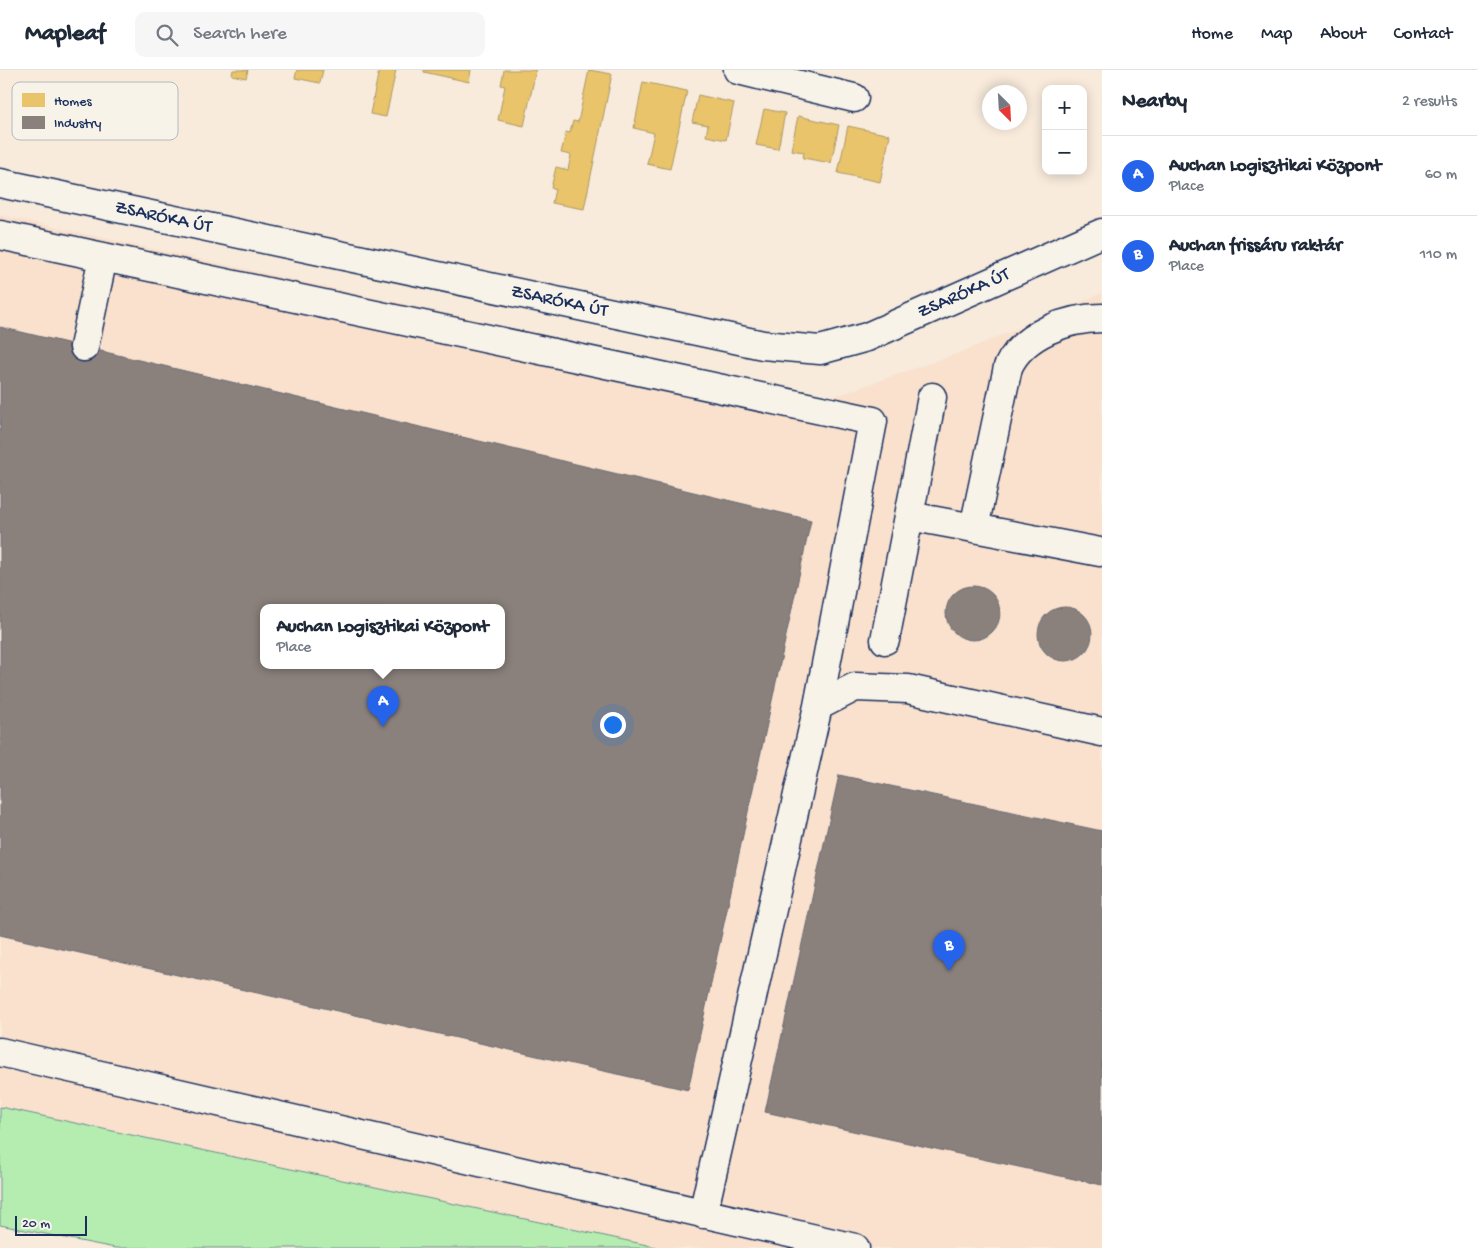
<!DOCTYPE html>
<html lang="en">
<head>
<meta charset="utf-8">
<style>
	:root { --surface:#fff; --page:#f6f6f7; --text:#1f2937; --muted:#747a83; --line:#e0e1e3; --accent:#2563eb }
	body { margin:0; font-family:"Gochi Hand",sans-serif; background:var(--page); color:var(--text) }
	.controls { position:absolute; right:15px; top:15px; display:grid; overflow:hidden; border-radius:10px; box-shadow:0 2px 12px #0003 }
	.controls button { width:45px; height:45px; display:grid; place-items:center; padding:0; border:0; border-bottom:1px solid var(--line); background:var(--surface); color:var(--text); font:25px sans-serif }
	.compass { position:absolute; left:982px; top:15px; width:45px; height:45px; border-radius:50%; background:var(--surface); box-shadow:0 2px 12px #0003; rotate:156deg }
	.scale { position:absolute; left:15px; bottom:12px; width:72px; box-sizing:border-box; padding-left:5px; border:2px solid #1b2f5e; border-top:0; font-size:14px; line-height:18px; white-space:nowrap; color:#1b2f5e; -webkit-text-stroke:4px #f7f3e8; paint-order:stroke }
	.you { position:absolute; left:612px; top:654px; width:18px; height:18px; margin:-12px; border:4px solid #fff; border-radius:50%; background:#1a73e8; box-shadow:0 0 0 8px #1a73e833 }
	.badge { display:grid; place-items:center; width:32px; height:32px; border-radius:50%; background:var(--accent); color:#fff; font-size:16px; font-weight:700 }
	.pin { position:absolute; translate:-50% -41px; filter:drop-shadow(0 1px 2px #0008) }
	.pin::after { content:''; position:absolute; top:26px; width:18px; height:15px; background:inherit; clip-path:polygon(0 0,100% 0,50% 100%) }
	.popup { position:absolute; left:260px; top:534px; width:245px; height:65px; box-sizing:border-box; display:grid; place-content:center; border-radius:10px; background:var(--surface); filter:drop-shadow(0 1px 4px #0005); font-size:16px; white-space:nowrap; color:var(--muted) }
	.popup b { font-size:19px; color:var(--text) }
	.popup::after { content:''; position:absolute; left:50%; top:100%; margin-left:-10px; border:10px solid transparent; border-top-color:var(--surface) }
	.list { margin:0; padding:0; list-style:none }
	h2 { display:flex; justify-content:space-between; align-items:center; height:65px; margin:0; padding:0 20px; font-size:21px }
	h2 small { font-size:16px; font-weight:400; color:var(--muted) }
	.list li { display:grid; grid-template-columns:32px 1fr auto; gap:15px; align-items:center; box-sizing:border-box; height:80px; padding:0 20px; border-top:1px solid var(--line) }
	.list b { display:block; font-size:19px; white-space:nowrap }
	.list p { margin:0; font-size:16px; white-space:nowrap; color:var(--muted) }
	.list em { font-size:16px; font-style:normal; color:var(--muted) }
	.icon { flex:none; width:28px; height:28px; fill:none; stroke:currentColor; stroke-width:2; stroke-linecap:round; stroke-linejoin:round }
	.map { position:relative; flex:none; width:1102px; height:1178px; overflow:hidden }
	header { display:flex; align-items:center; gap:30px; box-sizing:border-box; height:70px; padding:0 25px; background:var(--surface); border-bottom:1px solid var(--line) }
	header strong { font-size:24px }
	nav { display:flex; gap:28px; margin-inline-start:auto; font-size:18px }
	.search { width:350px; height:45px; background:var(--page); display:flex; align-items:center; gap:12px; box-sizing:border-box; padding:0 18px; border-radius:10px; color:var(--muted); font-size:19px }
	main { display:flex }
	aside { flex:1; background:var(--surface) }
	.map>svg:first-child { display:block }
</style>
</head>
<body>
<header>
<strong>Mapleaf</strong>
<div class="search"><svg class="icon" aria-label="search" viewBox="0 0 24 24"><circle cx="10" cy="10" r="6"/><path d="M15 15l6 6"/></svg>Search here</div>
<nav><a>Home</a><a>Map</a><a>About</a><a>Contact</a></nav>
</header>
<main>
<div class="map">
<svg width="1102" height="1178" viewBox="0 0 1102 1178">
	<rect width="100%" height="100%" fill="#f8ebdc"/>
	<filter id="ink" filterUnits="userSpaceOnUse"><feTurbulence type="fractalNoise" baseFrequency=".02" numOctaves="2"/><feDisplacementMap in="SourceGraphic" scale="10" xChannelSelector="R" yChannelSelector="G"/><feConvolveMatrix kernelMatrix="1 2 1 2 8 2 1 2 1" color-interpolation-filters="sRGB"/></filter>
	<g filter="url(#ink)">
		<path fill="#f9e1cd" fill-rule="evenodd" d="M0,145L830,328L964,281L1102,223V1178H661L0,1037ZM264,538H502V596H264Z"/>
		<path fill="#b5edb1" stroke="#688e88" d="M0,1037L661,1178H115L0,1155Z"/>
		<path fill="#e9c46a" stroke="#ab9766" d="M233,0H248L246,8L232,5Z
			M297,0H323L320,13L295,8Z
			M379,0H396L386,47L370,44Z
			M424,0H471L469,12L424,2Z
			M504,0H536L524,56L498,50L505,16L501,15Z
			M589,0L612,4L584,139L552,133L555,119L551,118L556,97L568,100L571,85L561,83L566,62L570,63L573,51L578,52Z
			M643,12L687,21L670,99L647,94L654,63L634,58Z
			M698,25L734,33L726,70L706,66L708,55L692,52Z
			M764,39L785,43L778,79L756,75Z
			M798,46L839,55L831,93L803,88L804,82L791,80Z
			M848,56L890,65L880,112L838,103Z"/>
		<path fill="#8a817c" stroke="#696873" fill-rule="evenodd" d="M0,257L811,450L688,1020L0,865ZM264,538H502V596H264Z
			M946 543a27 27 0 1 1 54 0a27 27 0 1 1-54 0Z
			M1038 564a27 27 0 1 1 54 0a27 27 0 1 1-54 0Z
			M839,705L1102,761V1115L765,1042Z"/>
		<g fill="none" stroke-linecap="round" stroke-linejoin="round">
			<g stroke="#1b2f5e" stroke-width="31">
				<path id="minor" d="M738,0L854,28
					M0,113L763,275L820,280L867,267L1102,163
					M0,165L873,351L818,636
					M84,277L103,187
					M909,446L974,458L1008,297C1023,264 1067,248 1102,248
					M974,458L1100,482
					M885,570L932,327
					M0,982L855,1178
					M703,1144L818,636L855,617L908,619L1102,662"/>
			</g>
			<use href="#minor" stroke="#f7f3e8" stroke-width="28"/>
		</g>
	</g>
	<g text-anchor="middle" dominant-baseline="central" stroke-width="5" stroke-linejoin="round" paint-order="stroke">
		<g font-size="19" fill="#1b2f5e" stroke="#f7f3e8">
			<text transform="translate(163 148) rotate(12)">ZSARÓKA ÚT</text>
			<text transform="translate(964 224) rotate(-24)">ZSARÓKA ÚT</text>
			<text transform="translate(559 232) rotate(12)">ZSARÓKA ÚT</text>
		</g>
	</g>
	<rect x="12" y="12" width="166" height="58" rx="8" fill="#f7f3e8" stroke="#b5b8bf" stroke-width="1"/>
	<rect x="22" y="23" width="23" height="14" fill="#e9c46a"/>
	<rect x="22" y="46" width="23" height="13" fill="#8a817c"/>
	<g font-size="14" fill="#1b2f5e">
		<text x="54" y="35">Homes</text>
		<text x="54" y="57">Industry</text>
	</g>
</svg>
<div class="controls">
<button>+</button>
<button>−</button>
</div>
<svg class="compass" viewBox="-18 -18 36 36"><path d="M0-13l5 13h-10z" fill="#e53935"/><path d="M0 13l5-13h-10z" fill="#747a83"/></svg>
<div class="scale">20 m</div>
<div class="you"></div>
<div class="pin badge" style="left:383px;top:657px">A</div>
<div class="popup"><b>Auchan Logisztikai Központ</b>Place</div>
<div class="pin badge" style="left:949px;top:901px">B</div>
</div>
<aside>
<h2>Nearby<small>2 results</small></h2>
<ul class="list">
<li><span class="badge">A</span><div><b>Auchan Logisztikai Központ</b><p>Place</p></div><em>60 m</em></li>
<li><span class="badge">B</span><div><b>Auchan frissáru raktár</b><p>Place</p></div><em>110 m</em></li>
</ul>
</aside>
</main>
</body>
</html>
